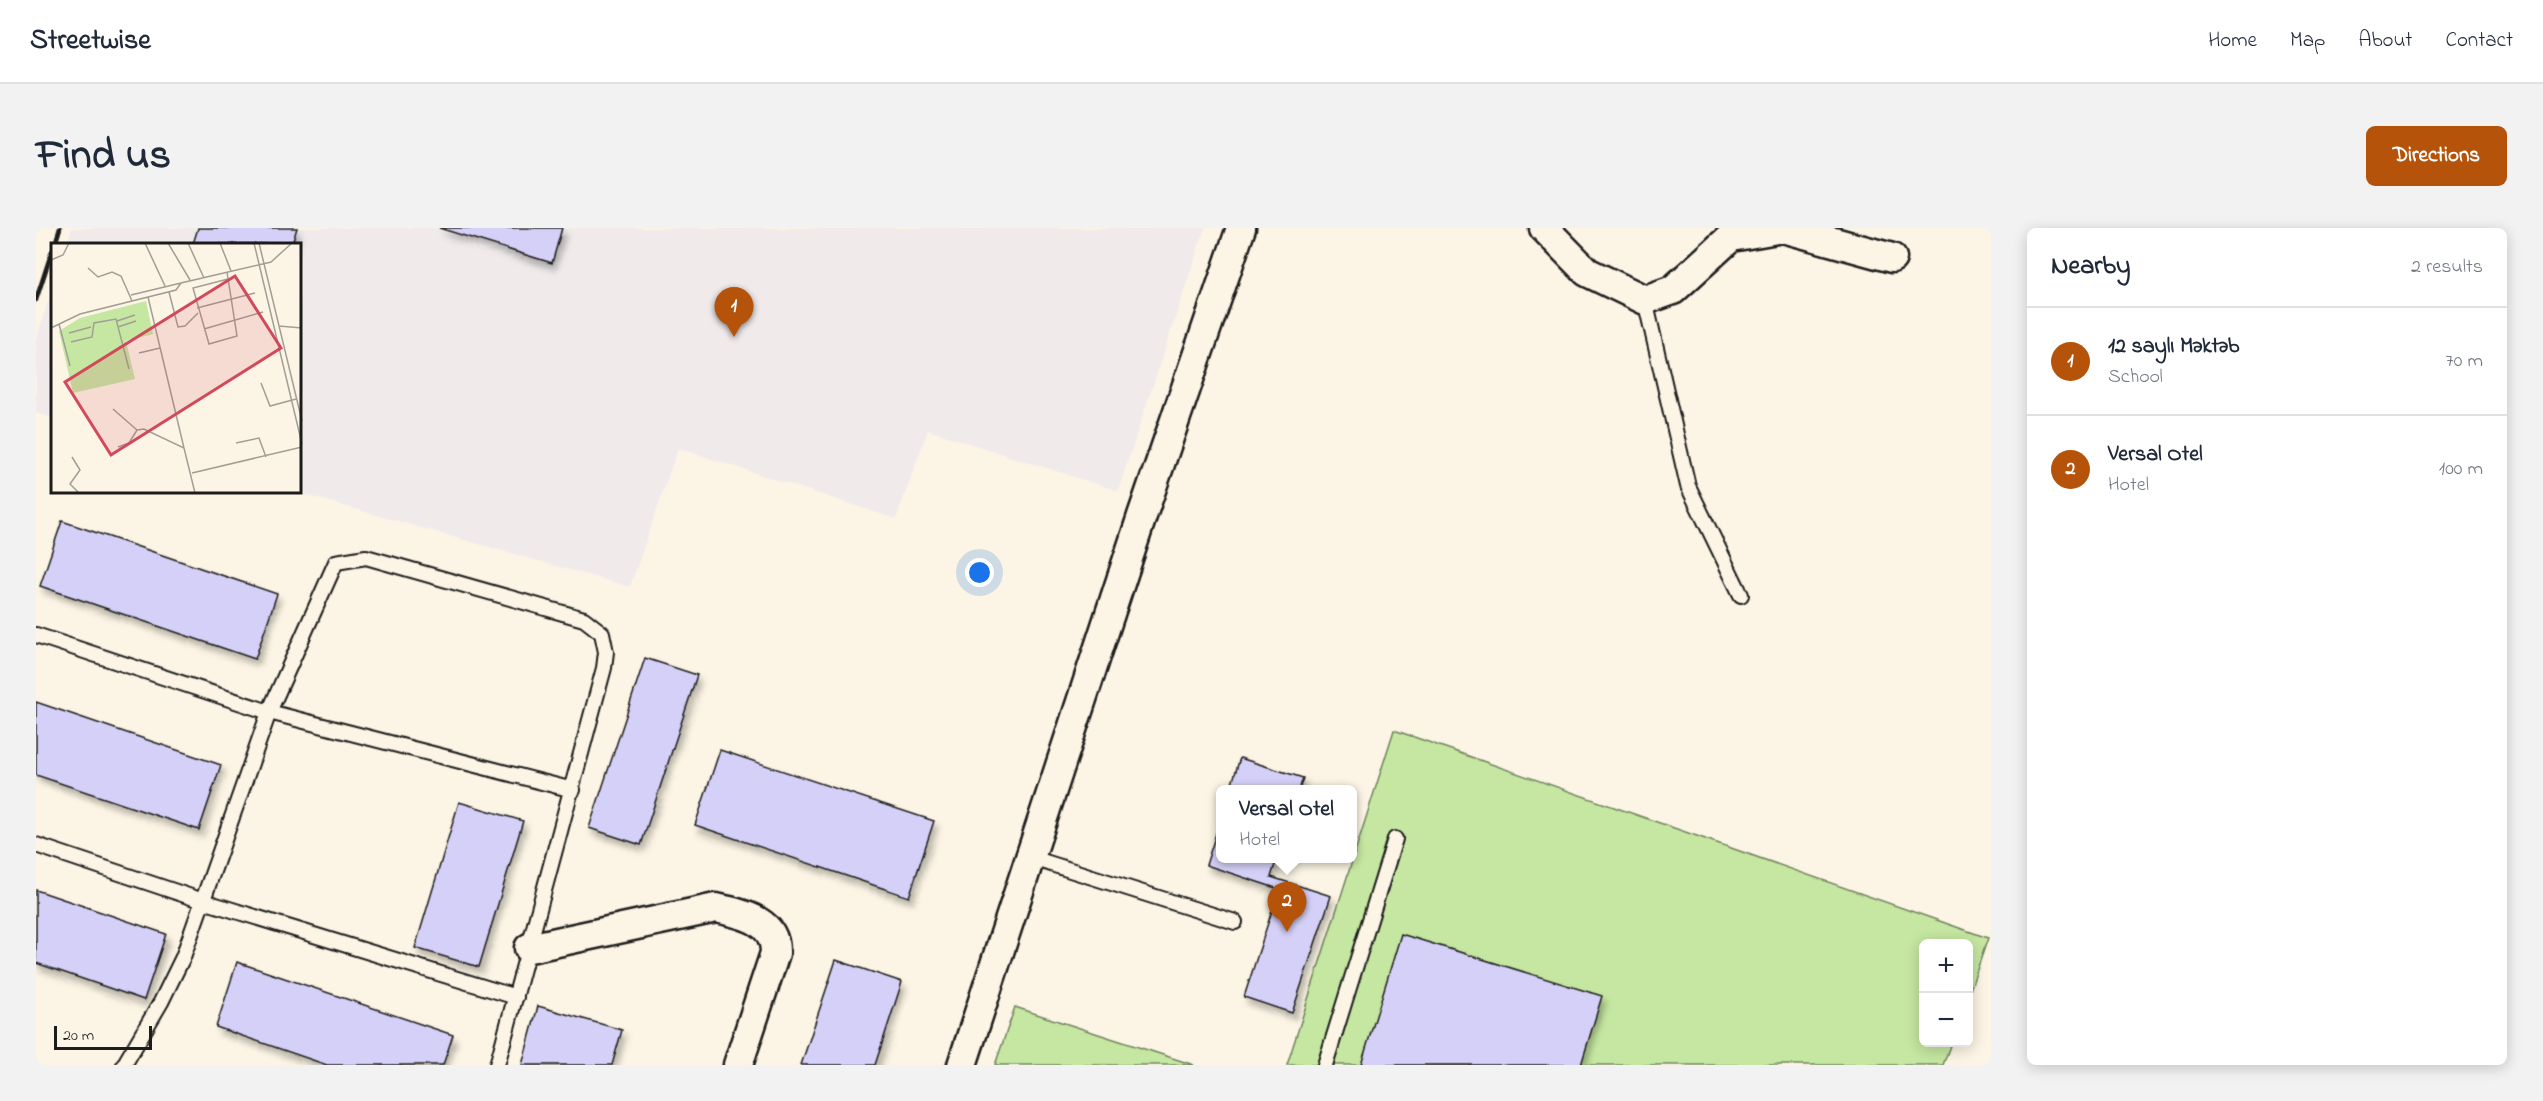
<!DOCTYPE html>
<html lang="en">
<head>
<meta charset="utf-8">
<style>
	:root { --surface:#fff; --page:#f2f2f3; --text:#1f2937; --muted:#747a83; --line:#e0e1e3; --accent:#b45309 }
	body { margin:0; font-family:"Indie Flower",sans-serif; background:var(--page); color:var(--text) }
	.controls { position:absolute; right:18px; bottom:18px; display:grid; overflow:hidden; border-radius:9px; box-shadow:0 3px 15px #0003 }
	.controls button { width:54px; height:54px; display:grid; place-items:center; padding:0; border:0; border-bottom:2px solid var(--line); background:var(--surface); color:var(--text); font:30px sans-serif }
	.scale { position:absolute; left:18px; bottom:15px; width:98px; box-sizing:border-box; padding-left:6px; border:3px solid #1c1c1c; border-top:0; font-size:16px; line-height:21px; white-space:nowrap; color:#1c1c1c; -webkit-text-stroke:4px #fcf5e5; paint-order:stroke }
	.you { position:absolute; left:944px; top:345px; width:21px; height:21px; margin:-15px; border:4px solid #fff; border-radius:50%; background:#1a73e8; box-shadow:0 0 0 9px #1a73e833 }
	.badge { display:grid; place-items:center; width:39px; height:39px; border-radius:50%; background:var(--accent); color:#fff; font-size:20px; font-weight:700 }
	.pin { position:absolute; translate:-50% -50px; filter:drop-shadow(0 2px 3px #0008) }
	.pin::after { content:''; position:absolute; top:32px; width:21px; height:18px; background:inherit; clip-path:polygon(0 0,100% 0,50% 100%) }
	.popup { position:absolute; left:1180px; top:557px; width:141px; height:78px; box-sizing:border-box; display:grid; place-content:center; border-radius:9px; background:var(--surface); filter:drop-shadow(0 2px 4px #0005); font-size:20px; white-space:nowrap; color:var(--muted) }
	.popup b { font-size:22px; color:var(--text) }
	.popup::after { content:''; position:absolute; left:50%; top:100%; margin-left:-12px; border:12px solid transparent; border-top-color:var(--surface) }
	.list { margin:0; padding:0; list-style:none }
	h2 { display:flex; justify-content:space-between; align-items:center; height:78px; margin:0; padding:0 24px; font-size:26px }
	h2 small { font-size:20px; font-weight:400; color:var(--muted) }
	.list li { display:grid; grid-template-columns:39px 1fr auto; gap:18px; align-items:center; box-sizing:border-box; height:108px; padding:0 24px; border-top:2px solid var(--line) }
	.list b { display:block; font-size:22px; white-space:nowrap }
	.list p { margin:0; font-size:20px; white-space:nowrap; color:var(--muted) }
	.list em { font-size:20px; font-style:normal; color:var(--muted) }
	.map { position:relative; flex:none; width:1955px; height:837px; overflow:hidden; border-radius:9px }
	header { display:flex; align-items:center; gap:36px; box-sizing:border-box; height:84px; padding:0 30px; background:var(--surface); border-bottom:2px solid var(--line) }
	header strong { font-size:28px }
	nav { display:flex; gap:33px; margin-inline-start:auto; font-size:21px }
	.intro { display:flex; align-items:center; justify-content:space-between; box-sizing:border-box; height:144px; padding:0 36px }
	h1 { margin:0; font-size:42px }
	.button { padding:15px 27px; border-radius:9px; background:var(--accent); color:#fff; font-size:21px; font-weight:700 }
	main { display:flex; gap:36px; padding:0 36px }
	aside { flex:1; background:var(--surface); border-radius:9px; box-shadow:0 3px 15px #0003 }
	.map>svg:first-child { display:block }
</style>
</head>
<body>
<header>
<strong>Streetwise</strong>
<nav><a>Home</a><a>Map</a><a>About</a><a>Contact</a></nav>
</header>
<div class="intro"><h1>Find us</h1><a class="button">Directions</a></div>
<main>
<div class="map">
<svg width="1955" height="837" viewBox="0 0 1955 837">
	<defs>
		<filter id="shadow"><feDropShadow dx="3.5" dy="6" stdDeviation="3" flood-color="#0004"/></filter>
	</defs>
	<rect width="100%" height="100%" fill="#fcf5e5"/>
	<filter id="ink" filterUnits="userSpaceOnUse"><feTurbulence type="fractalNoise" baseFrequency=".0167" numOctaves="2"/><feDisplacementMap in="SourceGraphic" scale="12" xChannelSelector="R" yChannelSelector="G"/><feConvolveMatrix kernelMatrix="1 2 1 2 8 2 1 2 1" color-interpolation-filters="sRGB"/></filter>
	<g filter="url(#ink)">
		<path fill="#f0eaeb" d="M36,0H1169L1082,263L892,202L860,291L642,220L594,359L259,264H264V16H31Z
			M16,61V190L0,185V112Z"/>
		<path fill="#c5e7a1" stroke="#70825e" stroke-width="1.5" d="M1358,502L1952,710L1933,765L1932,716H1888V814L1915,815L1907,837H1251Z
			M979,779L1158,837H959Z"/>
		<path fill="#d5d0f8" stroke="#1c1c1c" stroke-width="1.5" filter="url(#shadow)" d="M162,0H261L256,16H157Z
			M403,0H526L516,35Z
			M26,293L241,366L219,431L4,358Z
			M609,430L661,447L605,617L553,600Z
			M0,474L185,537L163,602L0,547Z
			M684,522L898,593L873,669L659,597Z
			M1204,530L1267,550L1263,562H1194Z
			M423,574L487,593L443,739L379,720Z
			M1185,590V630H1241L1235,649L1295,668L1256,785L1208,769L1243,661L1170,637Z
			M0,662L130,706L108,772L0,735Z
			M1365,706L1566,768L1545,837H1325Z
			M800,732L866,754L839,837H765Z
			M201,734L417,807L407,837H291L180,799Z
			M502,778L586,802L576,837H486Z"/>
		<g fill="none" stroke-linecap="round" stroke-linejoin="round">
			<g stroke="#1c1c1c" stroke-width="18">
				<path id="service" d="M1609,72L1652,258L1705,367
					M0,407L233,484L537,562
					M0,617L167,673L480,769
					M993,629L1199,694
					M88,837L125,774L147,729L233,484L300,334L330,329L548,391L566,405L570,424L568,440L461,837
					M1289,837L1359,611"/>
			</g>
			<g stroke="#1c1c1c" stroke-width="33">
				<path id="minor" d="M1508,0L1551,44L1609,72L1637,62L1695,9L1747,0L1856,30
					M493,720L680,680C707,686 740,692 739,725L702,837
					M926,837L1106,288L1205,0"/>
			</g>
			<use href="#service" stroke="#fcf5e5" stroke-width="14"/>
			<use href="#minor" stroke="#fcf5e5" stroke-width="28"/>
			<path stroke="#1c1c1c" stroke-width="4.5" d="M19,16L24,0
				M0,72L16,23"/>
		</g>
	</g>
	<g transform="translate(15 15)">
		<rect width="250" height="250" fill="#fcf5e5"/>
		<path d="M95,58L102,91L75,98L84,136L22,150L8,88L29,75Z" fill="#c5e7a1"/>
		<path fill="none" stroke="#a29e95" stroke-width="1.5" d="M94,0L114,43M117,0L139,37M137,0L153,35M169,0L180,28M203,0L251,201M208,0L251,178M0,17L12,12L18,0M37,25L47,34L61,29L70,33L81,58M176,29L186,93L158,101L142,45L177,36M118,49L127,84L134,83L147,70M80,52L130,40M97,54L133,205M146,65L204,50M66,78L84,72M8,81L19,123M228,83L251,85M67,84L85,78M0,85L29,71L125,47L130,40L220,19L241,0M153,86L212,69M18,90L40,84M20,99L41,94L43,80L65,76L78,126M88,110L109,105M210,140L219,163L245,156M62,166L86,187M185,200L208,195L215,214M67,204L78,200L86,187L93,186L133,205L144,250M21,214L29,227L19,241L28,250M141,230L251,204"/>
		<path fill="#d1495b" fill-opacity="0.15" stroke="#d1495b" stroke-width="3" d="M184,33L230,105L60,212L14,139Z"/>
		<rect width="250" height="250" fill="none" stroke="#1c1c1c" stroke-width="3"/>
	</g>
</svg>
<div class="controls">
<button>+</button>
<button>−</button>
</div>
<div class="scale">20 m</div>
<div class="you"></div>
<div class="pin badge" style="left:698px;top:109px">1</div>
<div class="pin badge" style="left:1251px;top:704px">2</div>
<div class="popup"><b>Versal Otel</b>Hotel</div>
</div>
<aside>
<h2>Nearby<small>2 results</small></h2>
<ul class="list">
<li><span class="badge">1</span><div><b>12 saylı Məktəb</b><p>School</p></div><em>70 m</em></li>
<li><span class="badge">2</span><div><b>Versal Otel</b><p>Hotel</p></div><em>100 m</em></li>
</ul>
</aside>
</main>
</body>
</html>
